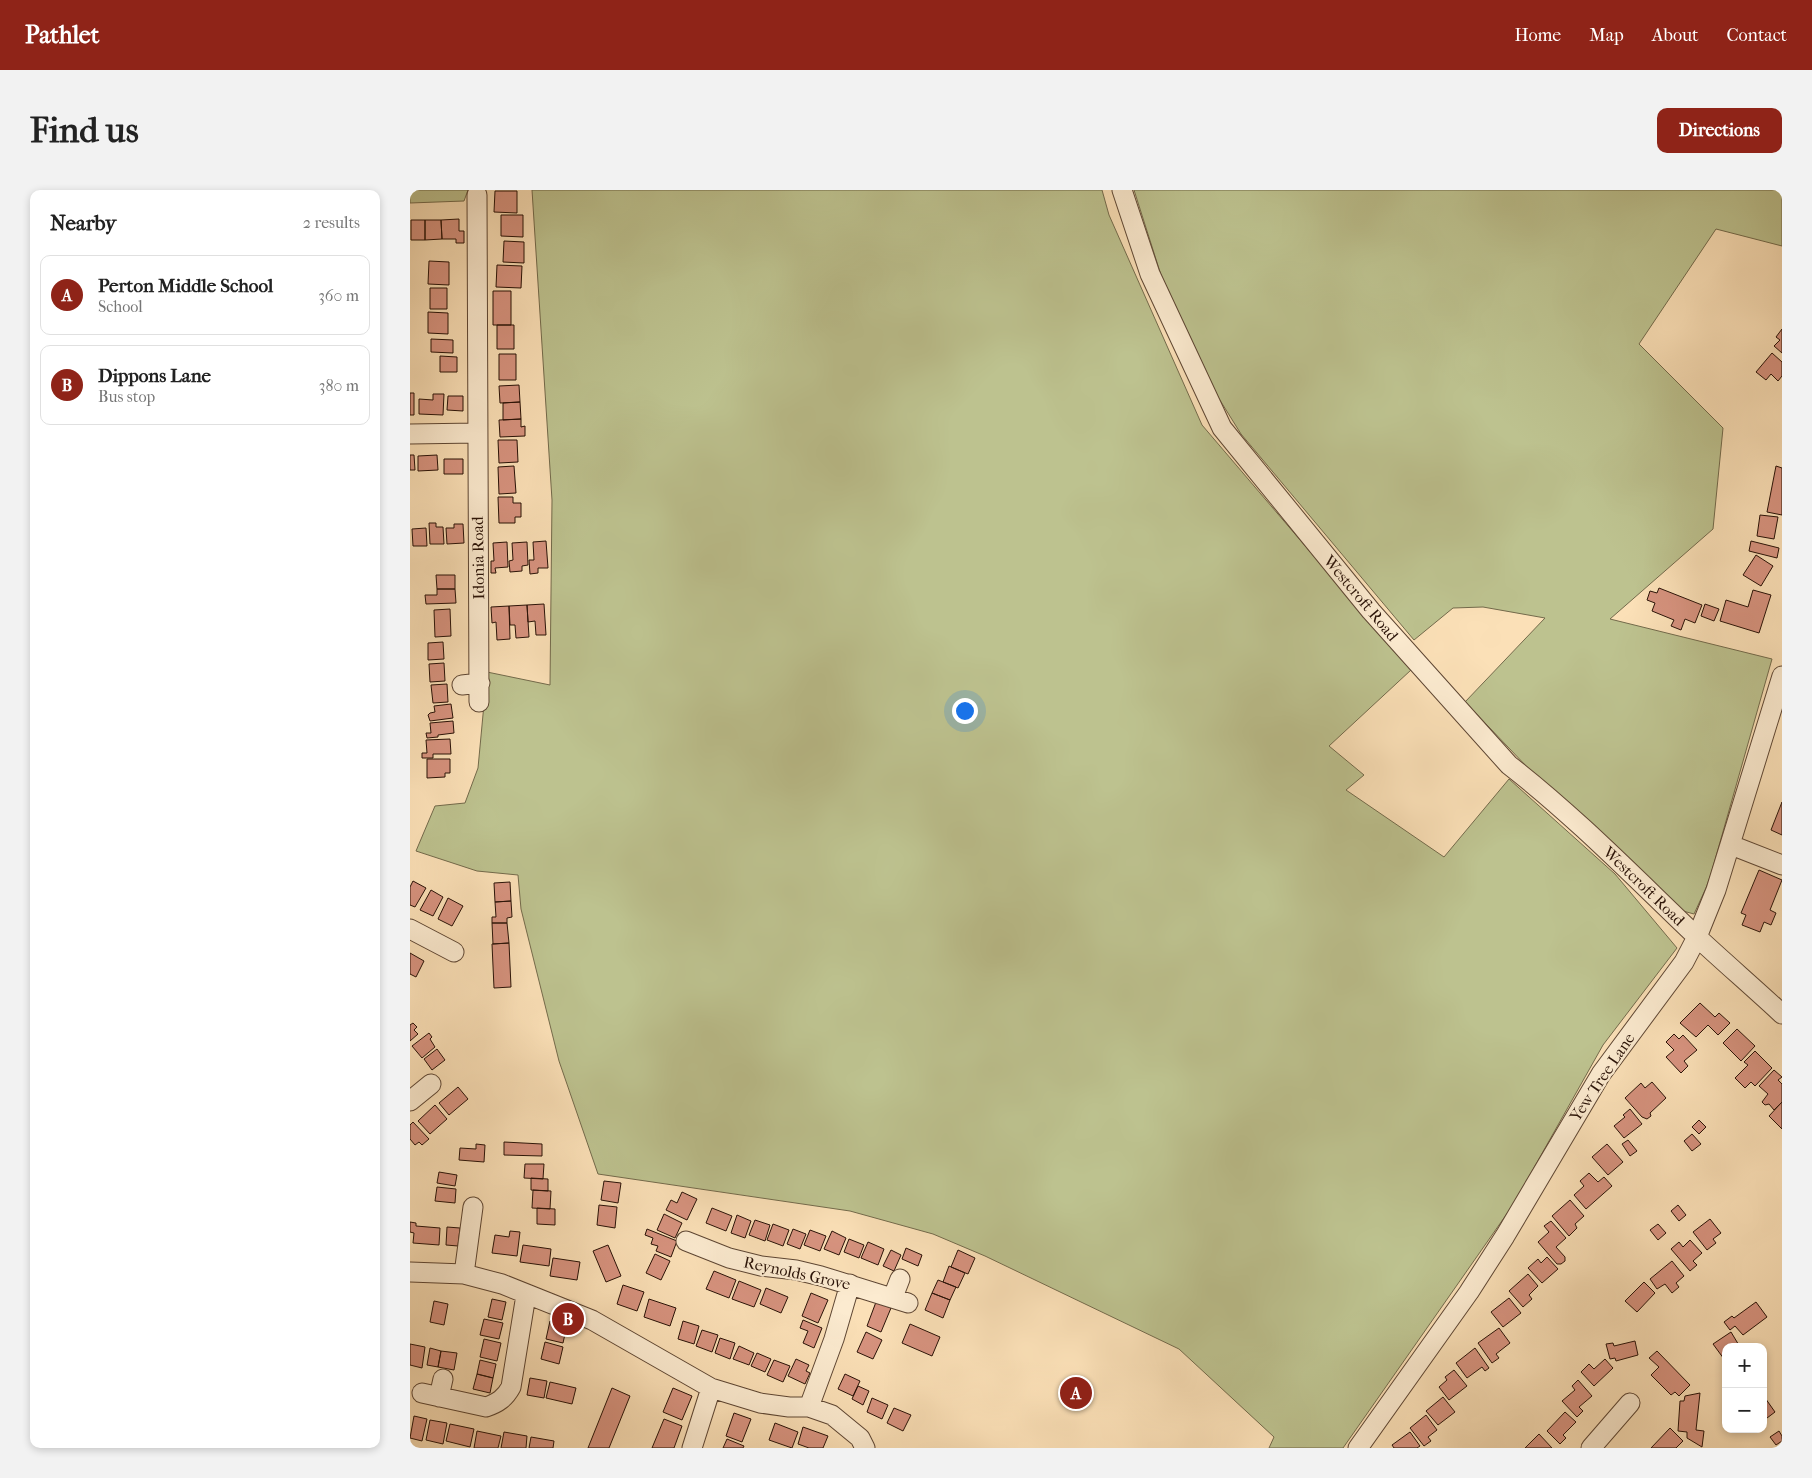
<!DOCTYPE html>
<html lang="en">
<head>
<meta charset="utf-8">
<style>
	:root { --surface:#fff; --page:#f2f2f2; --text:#222; --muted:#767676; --line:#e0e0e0; --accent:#8f2418 }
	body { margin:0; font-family:"IM FELL French Canon",serif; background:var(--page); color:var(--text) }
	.controls { position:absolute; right:15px; bottom:15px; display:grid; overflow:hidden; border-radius:10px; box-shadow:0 2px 8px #0003 }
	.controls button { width:45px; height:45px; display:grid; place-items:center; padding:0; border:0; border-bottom:1px solid var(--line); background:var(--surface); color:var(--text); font:25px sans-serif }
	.you { position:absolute; left:554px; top:520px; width:18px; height:18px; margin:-12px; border:4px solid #fff; border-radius:50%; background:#1a73e8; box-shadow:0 0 0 8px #1a73e833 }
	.badge { display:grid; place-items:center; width:32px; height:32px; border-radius:50%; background:var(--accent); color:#fff; font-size:16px; font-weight:700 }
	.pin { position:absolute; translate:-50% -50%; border:2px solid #fff; box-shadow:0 1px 5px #0006 }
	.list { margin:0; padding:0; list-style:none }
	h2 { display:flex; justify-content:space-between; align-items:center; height:65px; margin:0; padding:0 20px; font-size:21px }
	h2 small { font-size:16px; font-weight:400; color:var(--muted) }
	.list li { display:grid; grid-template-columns:32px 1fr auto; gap:15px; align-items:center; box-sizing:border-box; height:80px; margin:0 10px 10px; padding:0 10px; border:1px solid var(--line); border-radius:10px }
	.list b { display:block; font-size:19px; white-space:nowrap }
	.list p { margin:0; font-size:16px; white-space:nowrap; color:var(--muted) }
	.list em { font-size:16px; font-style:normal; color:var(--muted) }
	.map { position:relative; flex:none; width:1372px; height:1258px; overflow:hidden; border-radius:10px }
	header { display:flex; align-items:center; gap:30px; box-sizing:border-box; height:70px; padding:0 25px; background:var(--accent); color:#fff }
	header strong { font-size:24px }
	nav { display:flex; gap:28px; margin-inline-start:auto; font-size:18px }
	.intro { display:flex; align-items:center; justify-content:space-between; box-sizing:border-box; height:120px; padding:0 30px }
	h1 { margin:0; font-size:35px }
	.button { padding:12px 22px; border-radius:10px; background:var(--accent); color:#fff; font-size:18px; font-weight:700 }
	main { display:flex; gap:30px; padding:0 30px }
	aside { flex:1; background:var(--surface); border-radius:10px; box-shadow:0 2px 8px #0003 }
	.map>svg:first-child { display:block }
</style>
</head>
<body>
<header>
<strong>Pathlet</strong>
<nav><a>Home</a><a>Map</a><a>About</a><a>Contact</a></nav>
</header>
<div class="intro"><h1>Find us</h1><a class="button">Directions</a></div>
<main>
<aside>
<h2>Nearby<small>2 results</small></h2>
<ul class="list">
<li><span class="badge">A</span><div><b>Perton Middle School</b><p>School</p></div><em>360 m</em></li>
<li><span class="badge">B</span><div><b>Dippons Lane</b><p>Bus stop</p></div><em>380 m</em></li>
</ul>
</aside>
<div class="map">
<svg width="1372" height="1258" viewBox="0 0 1372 1258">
	<rect width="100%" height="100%" fill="#fbe0b7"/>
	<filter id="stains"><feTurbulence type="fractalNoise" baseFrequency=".004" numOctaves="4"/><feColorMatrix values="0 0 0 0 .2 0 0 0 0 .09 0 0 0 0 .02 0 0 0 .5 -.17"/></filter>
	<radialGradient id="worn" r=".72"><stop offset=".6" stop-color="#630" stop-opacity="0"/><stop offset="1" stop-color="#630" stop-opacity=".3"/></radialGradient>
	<path fill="#bdc28f" stroke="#736a4b" d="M0,0H58L54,11L0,13Z
		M122,0H692L699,25L792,235L1001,480L919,556L954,585L936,600L1034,667L1099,589L1205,684L1267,758L1193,855L1103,1015L933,1258H859L864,1247L769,1159L575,1066L523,1044L440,1021L188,984L149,871L111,719L108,685L67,681L6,661L25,616L55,613L68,578L77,482L140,495L142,310Z
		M724,0H1372V56L1306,39L1229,154L1313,238L1303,339L1200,429L1362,469L1301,684L1296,698L1284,724L1273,721L1209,658L1119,579L1055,512L1135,428L1073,417L1043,418L1004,450L831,244L808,207L751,85Z"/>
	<path fill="#d7937f" stroke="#291207" d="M85,1H107V23L84,22Z
		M91,25H113V47L91,46Z
		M49,29V41H54V53H46V49H32L31,30Z
		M1,30H15V50H1Z
		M15,30H31L32,49L15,50Z
		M94,51L114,52V73L93,72Z
		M19,71L39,72V95L18,94Z
		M87,75L112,76L111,98L86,97Z
		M20,98H37V119H20Z
		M83,101H101V135H83Z
		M18,122L38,123V144L18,143Z
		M87,135H104V159H87Z
		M1372,139V163L1364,156L1370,150L1366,147Z
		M21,149L43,150V163L21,162Z
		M1362,163L1372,172V186L1368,191L1361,184L1356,190L1346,182Z
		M89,164H106V190H89Z
		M30,166L47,167V182H30Z
		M109,195L110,212L90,213L89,196Z
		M0,203H4V225H0Z
		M23,204H34L33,225L9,224V209L23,210Z
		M38,206H53V221L37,220Z
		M110,212L111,229L93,230V213Z
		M111,229V237L115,236V246L90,247L89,230Z
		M88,250H107L108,272L89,273Z
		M0,265H4L5,280H0Z
		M27,265L28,280L8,281V266Z
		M34,269H53V284H34Z
		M104,276L106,303L89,304L88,277Z
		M1366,276L1372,278V325L1357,322Z
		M88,307H103V313H111V327H105V333H89Z
		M1350,325L1368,327L1364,349L1347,346Z
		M19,333H26V337H33L34,354H20Z
		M44,334H53L54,353L37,354L36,338H44Z
		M16,338L17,356H3L2,339Z
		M136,351L138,378H128V383L120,384L119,370H124L123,352Z
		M1341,351L1369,358L1367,368L1339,361Z
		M97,352L98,377L85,378L86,383H81V371H84L83,353Z
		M117,352L118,375L112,376V381L100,382L99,371L103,370L102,353Z
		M1346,365L1363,376L1351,396L1333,385Z
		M26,385H45V399H27Z
		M1249,398L1292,415L1285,433L1275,429L1271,440L1261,436L1264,430L1242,421L1245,413L1237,410L1240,401L1247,403Z
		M27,399H45L46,413L16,414L15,405H27Z
		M1343,400L1361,405L1349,443L1310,431L1316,410L1338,417Z
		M134,414L136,445H126L125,431L118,432L117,415Z
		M1295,414L1309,419L1304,431L1291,426Z
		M117,415L119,447L106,448L105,435H100L99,416Z
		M99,416L100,449L87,450L86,432L82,433L81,417Z
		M40,419L41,446L25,447L24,420Z
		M33,452L34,469L18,470V453Z
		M34,473L35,491L20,492L19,474Z
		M37,494L38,512L23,513L21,495Z
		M41,514L43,528L20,531L18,525L20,523L25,522L24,516Z
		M43,531L44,543L28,545V547L17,548L16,543H21L20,533Z
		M40,549L41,564H23V568H12V563H17L16,550Z
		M17,569H40V583H35V587L17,588Z
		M1372,612V645L1361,640Z
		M1349,680L1372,690L1360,720L1366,723L1361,735L1354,732L1350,742L1332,735L1336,725L1331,723Z
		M3,691L16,698L5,717L0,715V697Z
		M100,692L101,711L85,712L84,693Z
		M21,700L33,707L23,726L10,720Z
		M38,708L53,716L42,736L28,729Z
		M101,711L102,727L97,728V733H82V727H86L85,712Z
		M82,733H97L99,753L83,754Z
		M99,753L101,797L84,798L82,754Z
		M0,763L14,771L6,787L0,784Z
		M1290,813L1305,827L1309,823L1320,833L1308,845L1298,835L1286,847L1270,833Z
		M3,833L7,837L4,840L8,844L0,851V835Z
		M1327,839L1345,856L1331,871L1313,853Z
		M19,843L22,847L20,849L25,857L12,868L2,856Z
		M1264,844L1269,849L1273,845L1287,860L1274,871L1278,876L1271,883L1256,867L1264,860L1256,852Z
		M27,859L35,870L22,880L14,869Z
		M1345,861L1362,878L1345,896L1341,892L1335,898L1325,888L1338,875L1334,872Z
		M1364,880L1372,887L1368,890L1372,894V912L1364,920L1359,914L1355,915L1352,912L1358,904L1349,896Z
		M1242,892L1256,908L1240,923L1241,926L1237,929L1232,927L1215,908L1231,893L1235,898Z
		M48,897L58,909L39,925L29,913Z
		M1372,912V939L1359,926Z
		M25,915L37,929L20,944L8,931Z
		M1220,919L1232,934L1214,948L1204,936L1215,927L1213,925Z
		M1289,930L1296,937L1289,944L1282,937Z
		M3,932L19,949L12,955L9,952L5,955L0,949V935Z
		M1282,944L1291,954L1282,961L1274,951Z
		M1218,950L1227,961L1220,966L1212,954Z
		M94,952L132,954V966L94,965Z
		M66,954L75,955L74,972L49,970L50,958L66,959Z
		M1197,954L1213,972L1198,985L1182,967Z
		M115,974H134L133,989L114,988Z
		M29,982L47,985L45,996L27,993Z
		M1179,983L1188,992L1194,987L1202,996L1176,1019L1164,1005L1174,996L1170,991Z
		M121,988L138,989V1001L121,1000Z
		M194,991L211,993L208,1013L191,1010Z
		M27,997L46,999L45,1013L25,1011Z
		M123,1000L141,1001L140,1019L122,1018Z
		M272,1002L287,1009L277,1030L256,1020L261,1010L267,1013Z
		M1160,1010L1174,1026L1165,1034L1167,1038L1159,1046L1142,1026Z
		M189,1015L207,1017L205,1038L187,1035Z
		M1268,1015L1276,1025L1269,1031L1261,1021Z
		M127,1018L145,1019V1035L127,1034Z
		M302,1018L322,1026L316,1041L296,1033Z
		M254,1024L272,1033L265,1048L247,1040Z
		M327,1025L341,1031L335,1048L321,1043Z
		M1300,1029L1311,1043L1303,1049L1306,1053L1297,1060L1283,1042Z
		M345,1030L360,1035L355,1051L339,1045Z
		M1141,1031L1156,1048L1146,1057L1155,1067V1071L1151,1074H1147L1128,1052L1139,1042L1134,1036Z
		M0,1032L6,1033V1036L30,1038L29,1055L3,1053L4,1043L0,1042Z
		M363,1034L379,1040L373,1056L357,1050Z
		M1248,1034L1256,1043L1248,1050L1240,1040Z
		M37,1037L50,1038L48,1056L36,1055Z
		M237,1039L267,1051L261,1067L246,1061L248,1056L241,1054L243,1048L235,1045Z
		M383,1039L396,1044L390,1059L377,1054Z
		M400,1040L416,1046L410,1061L394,1055Z
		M100,1041L110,1042L107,1066L82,1063L85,1045L99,1047Z
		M422,1041L436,1048L429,1065L414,1059Z
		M439,1049L454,1055L449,1068L434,1062Z
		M1280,1050L1292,1063L1283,1071L1287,1075L1280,1081L1261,1059L1269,1052L1273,1057Z
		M458,1052L474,1059L468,1075L451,1068Z
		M113,1055L141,1059L139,1076L110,1072Z
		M198,1055L211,1086L196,1092L183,1061Z
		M496,1058L512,1065L508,1076L492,1069Z
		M481,1060L491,1065L484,1081L473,1076Z
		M548,1060L565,1068L558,1084L541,1077Z
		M245,1064L260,1071L251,1090L236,1083Z
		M1137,1067L1148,1079L1132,1093L1118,1078L1128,1069L1131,1073Z
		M143,1068L170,1072L167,1090L140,1086Z
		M1262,1071L1274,1086L1266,1093L1269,1097L1262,1103L1255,1094L1247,1099L1240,1089Z
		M539,1076L555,1083L548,1098L533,1092Z
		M304,1081L326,1090L319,1108L296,1099Z
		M1118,1084L1128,1096L1119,1105L1122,1109L1113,1117L1099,1101Z
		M528,1090L546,1097L540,1110L522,1103Z
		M329,1091L351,1100L344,1117L322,1109Z
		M1234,1092L1245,1103L1227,1122L1215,1111Z
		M213,1095L234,1102L227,1121L207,1114Z
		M356,1098L378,1107L371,1123L350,1114Z
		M401,1103L418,1110L408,1133L392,1126Z
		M522,1103L540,1110L533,1128L515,1120Z
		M1099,1108L1111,1123L1093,1137L1081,1122Z
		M82,1109L96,1112L92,1130L78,1127Z
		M239,1109L266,1118L260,1136L234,1127Z
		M24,1111L38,1114L34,1135L20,1132Z
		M466,1112L481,1118L471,1142L457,1136Z
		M1346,1112L1357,1127L1333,1145L1325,1136L1320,1140L1314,1132L1322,1126L1324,1128Z
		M74,1129L93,1133L89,1149L70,1145Z
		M393,1130L412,1138L404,1158L393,1153L398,1141L390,1138Z
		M140,1131L157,1135L153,1153L136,1149Z
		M273,1131L289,1136L284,1154L268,1149Z
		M500,1134L530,1147L522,1166L492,1153Z
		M1089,1138L1100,1153L1086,1164L1089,1168L1082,1173L1068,1153Z
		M292,1140L308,1145L302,1162L286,1156Z
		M456,1142L472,1150L463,1169L447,1162Z
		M1321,1142L1330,1157H1316V1168L1314,1169L1303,1154Z
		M310,1148L325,1153L320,1169L305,1163Z
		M74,1149L91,1153L87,1171L70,1167Z
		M1225,1151L1228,1165L1206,1171L1205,1168L1200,1169L1196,1154L1203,1153L1204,1156Z
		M135,1152L153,1157L149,1174L131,1169Z
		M0,1154L15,1157L12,1178L0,1175Z
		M329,1156L344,1163L339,1175L323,1169Z
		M20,1158L31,1161L28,1177L17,1175Z
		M1065,1158L1079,1178L1075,1181L1072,1177L1057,1188L1046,1173Z
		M31,1161L47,1163L44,1180L28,1177Z
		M1247,1161L1280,1195L1269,1206L1265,1202L1261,1205L1241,1185L1249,1177L1239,1168Z
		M347,1163L361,1169L355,1182L341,1176Z
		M386,1169L399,1175L396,1181L400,1183L395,1194L378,1186Z
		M1195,1169L1203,1178L1184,1196L1171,1182L1179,1174L1184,1179Z
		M70,1170L86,1174L83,1188L67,1184Z
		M364,1170L380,1176L373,1192L357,1185Z
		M1044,1180L1057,1196L1039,1210L1029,1197L1037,1190L1035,1187Z
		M67,1184L83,1188L80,1203L63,1199Z
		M435,1184L450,1191L443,1206L428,1199Z
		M120,1188L137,1191L134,1208L117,1205Z
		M1168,1190L1182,1206L1169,1217L1173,1221L1167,1227L1152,1211L1165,1200L1162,1196Z
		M140,1192L166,1198L162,1214L136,1208Z
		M448,1196L459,1201L453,1215L442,1209Z
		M202,1198L220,1206L199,1258H178Z
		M263,1198L282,1206L272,1230L253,1222Z
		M1290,1203L1286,1240L1294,1241L1292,1257L1277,1248V1242L1268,1241L1270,1211H1274L1275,1206Z
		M1353,1205L1365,1222L1353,1231Z
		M1033,1207L1045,1222L1028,1235L1016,1221Z
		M462,1208L478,1215L472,1229L457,1222Z
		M484,1218L501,1225L493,1241L477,1233Z
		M1155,1222L1166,1232L1153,1245L1156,1248L1150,1254L1137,1241Z
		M324,1223L341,1229L332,1252L316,1246Z
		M1016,1225L1027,1240L1018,1247L1021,1251L1014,1256L1000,1238Z
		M4,1226L17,1229L12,1251L0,1248Z
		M254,1229L272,1236L264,1258H242Z
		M20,1230L37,1233L33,1254L16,1250Z
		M365,1233L388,1242L382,1258L359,1250Z
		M40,1234L64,1239L60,1257L36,1251Z
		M393,1237L418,1246L413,1258H399L388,1254Z
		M1260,1238L1273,1251L1266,1258H1241Z
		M67,1241L91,1246L88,1258H64Z
		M1369,1241L1372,1246V1251L1366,1255L1360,1247Z
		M94,1242L117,1246L116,1258H91Z
		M1000,1242L1010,1256L1007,1258H984L982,1255Z
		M1129,1244L1142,1258H1115Z
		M121,1247L144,1251L143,1258H119Z
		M317,1249L334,1256L333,1258H313Z"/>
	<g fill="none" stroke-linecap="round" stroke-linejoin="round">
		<g stroke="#5e4633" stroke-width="21">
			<path id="minor" d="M712,0L740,84L812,238L961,421L1099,575C1166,627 1226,689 1287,747C1315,773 1344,798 1372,824
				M67,5L69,512
				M0,244L67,243
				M52,495L70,493
				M1321,655L1372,675
				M0,739L44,762
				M0,911L21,894
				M276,1051L319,1068L351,1076L386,1080L411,1086L498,1113
				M0,1082L54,1084L92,1094L182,1130L301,1198L350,1213L379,1217H399L422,1225L450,1248L455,1258
				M54,1084L63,1017
				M483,1107L490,1089
				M12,1203L76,1217C88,1213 95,1208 101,1197L116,1105
				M29,1207L33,1189
				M399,1217L424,1149L440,1094
				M282,1258L301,1198
				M948,1258L1059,1102L1095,1046L1191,884L1274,772L1287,747L1306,700L1372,486
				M1181,1258L1220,1213"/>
		</g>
		<use href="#minor" stroke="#fcebd0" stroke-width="19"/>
	</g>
	<g text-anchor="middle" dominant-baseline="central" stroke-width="4.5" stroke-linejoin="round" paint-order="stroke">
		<g font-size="16" fill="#291207" stroke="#fcebd0">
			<text transform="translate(68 368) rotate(-91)">Idonia Road</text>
			<text transform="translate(951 408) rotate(50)">Westcroft Road</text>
			<text transform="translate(1234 696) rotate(44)">Westcroft Road</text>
			<text transform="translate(1192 887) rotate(-56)">Yew Tree Lane</text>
			<text transform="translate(387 1083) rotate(12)">Reynolds Grove</text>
		</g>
	</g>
	<rect width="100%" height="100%" filter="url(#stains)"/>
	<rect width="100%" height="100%" fill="url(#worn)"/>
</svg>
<div class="controls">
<button>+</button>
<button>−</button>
</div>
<div class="you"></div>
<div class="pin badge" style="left:666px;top:1203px">A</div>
<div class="pin badge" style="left:158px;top:1129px">B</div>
</div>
</main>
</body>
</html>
